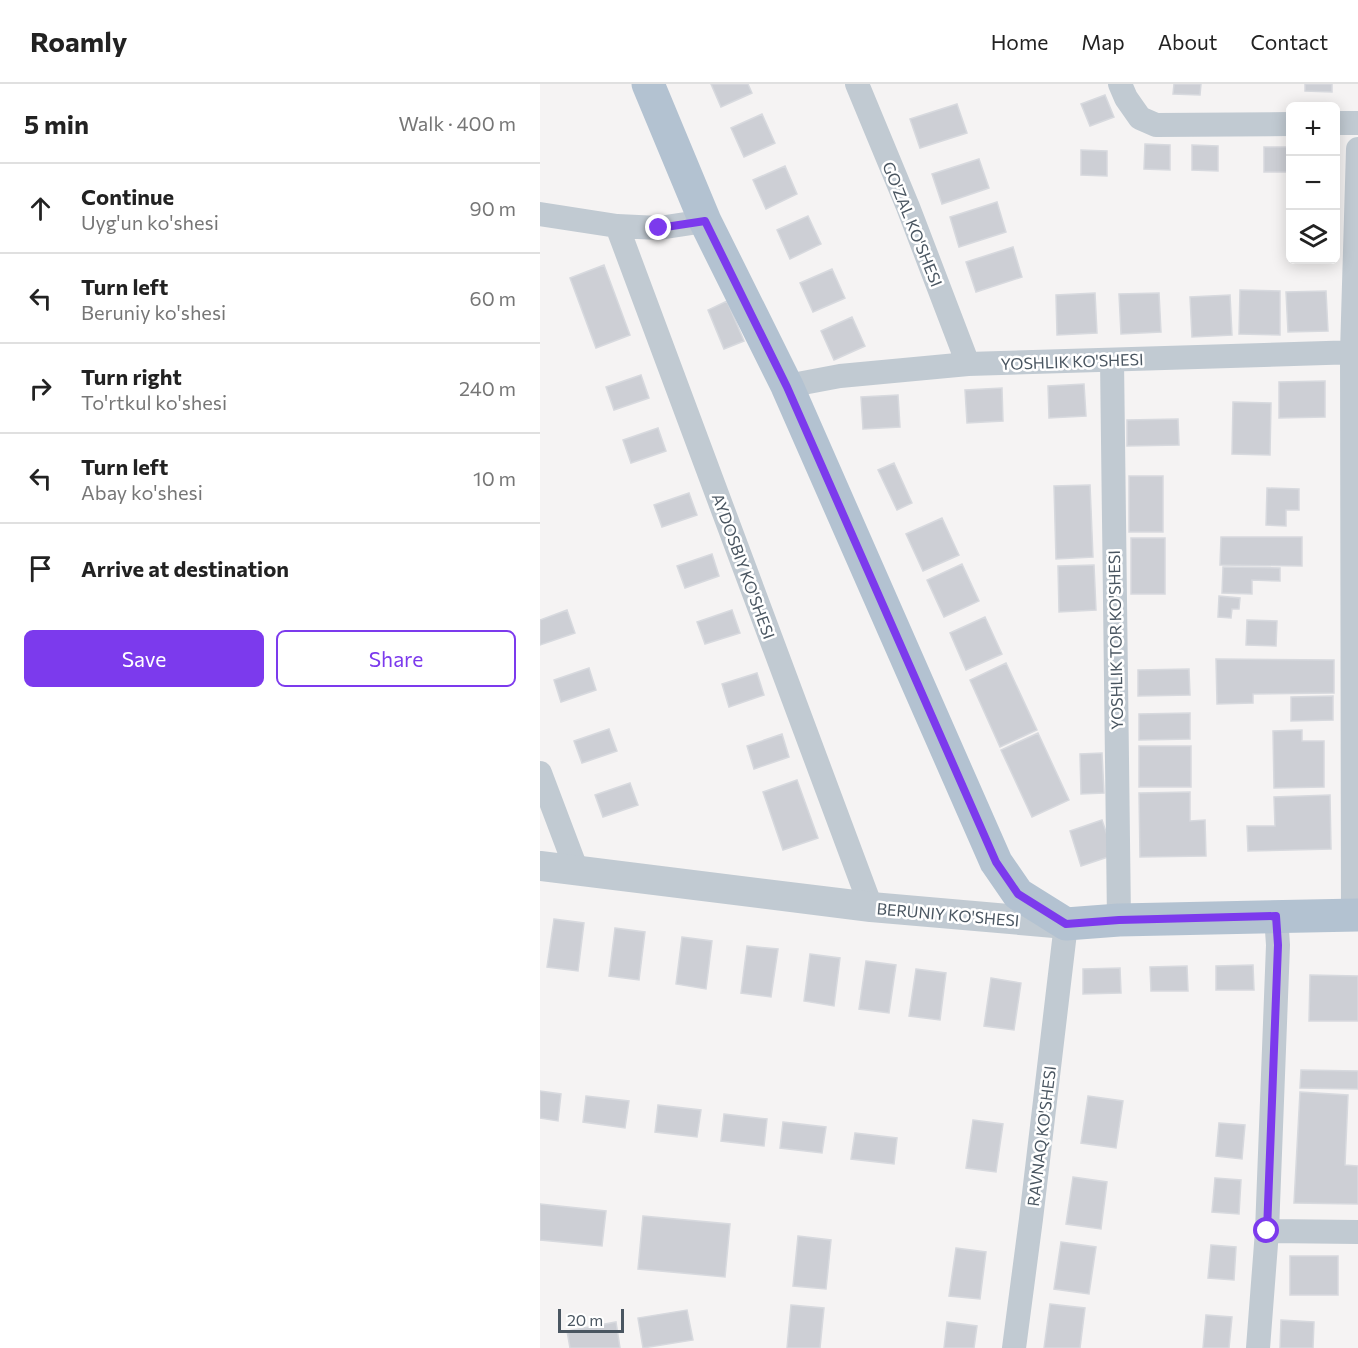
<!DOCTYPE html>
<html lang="en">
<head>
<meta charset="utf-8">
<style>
	:root { --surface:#fff; --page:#f6f6f6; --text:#222; --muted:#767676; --line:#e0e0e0; --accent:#7c3aed }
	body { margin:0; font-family:Commissioner,sans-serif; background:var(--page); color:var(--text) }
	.controls { position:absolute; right:18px; top:18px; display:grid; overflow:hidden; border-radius:9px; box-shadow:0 3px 15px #0003 }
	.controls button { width:54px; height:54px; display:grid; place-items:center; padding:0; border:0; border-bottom:2px solid var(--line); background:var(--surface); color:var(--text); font:30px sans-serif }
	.scale { position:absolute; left:18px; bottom:15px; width:66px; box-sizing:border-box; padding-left:6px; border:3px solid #4a5661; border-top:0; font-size:16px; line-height:21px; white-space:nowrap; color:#4a5661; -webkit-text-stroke:4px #fff; paint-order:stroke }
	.stop { position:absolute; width:18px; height:18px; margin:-14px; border:4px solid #7c3aed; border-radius:50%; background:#fff }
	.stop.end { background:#7c3aed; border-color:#fff; box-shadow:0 2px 6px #0008 }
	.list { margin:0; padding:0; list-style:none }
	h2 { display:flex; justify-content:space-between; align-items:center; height:78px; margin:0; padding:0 24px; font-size:26px }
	h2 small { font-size:20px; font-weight:400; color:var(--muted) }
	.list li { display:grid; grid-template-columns:39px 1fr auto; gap:18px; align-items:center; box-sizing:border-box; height:90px; padding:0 24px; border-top:2px solid var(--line) }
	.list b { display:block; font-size:22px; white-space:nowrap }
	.list p { margin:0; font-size:20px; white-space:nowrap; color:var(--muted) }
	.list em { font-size:20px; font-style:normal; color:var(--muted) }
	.actions { display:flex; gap:12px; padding:18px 24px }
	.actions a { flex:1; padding:14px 0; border:2px solid var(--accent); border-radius:9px; text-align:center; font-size:21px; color:var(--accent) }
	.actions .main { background:var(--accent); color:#fff }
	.icon { flex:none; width:33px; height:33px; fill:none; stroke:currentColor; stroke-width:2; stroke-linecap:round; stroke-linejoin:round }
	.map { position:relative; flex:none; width:818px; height:1264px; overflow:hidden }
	header { display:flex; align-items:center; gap:36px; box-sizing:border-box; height:84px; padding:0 30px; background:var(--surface); border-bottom:2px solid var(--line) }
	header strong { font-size:28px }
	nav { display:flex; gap:33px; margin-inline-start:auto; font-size:21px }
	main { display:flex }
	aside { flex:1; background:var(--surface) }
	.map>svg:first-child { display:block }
</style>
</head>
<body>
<header>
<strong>Roamly</strong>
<nav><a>Home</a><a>Map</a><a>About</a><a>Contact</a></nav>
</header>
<main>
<aside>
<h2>5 min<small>Walk · 400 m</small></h2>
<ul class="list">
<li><svg class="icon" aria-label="ahead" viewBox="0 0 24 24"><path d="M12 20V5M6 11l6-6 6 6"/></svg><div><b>Continue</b><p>Uyg'un ko'shesi</p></div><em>90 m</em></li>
<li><svg class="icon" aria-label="left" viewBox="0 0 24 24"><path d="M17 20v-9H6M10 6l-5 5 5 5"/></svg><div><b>Turn left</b><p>Beruniy ko'shesi</p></div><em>60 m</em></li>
<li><svg class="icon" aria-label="right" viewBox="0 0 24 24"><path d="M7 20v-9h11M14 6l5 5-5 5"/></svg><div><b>Turn right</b><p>To'rtkul ko'shesi</p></div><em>240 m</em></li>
<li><svg class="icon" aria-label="left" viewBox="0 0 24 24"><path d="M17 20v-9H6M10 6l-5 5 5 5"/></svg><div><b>Turn left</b><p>Abay ko'shesi</p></div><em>10 m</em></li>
<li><svg class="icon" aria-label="arrive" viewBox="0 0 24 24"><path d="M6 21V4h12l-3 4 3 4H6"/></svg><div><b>Arrive at destination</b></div></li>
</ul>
<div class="actions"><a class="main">Save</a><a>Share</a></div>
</aside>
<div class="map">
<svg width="818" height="1264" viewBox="0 0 818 1264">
	<rect width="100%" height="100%" fill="#f5f3f3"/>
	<path fill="#cdcfd5" stroke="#d7d9de" stroke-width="1.5" d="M171,0H208L212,9L181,23Z
		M634,0H661L660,11L633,10Z
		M765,0H792V8L765,7Z
		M565,11L574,33L550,42L541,20Z
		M417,20L427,49L380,64L370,35Z
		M222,30L235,59L204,73L191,44Z
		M605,60L630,61V86L604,85Z
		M652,61L678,62V87L652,86Z
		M724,63H750V88H724Z
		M541,66L567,67V92L541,91Z
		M439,75L449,104L402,120L392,90Z
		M245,82L257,110L226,125L213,96Z
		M457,118L466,148L419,163L410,133Z
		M268,132L281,160L250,175L237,146Z
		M473,163L482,193L436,208L426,178Z
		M64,181L90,251L56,264L30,194Z
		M292,185L305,214L273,228L260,199Z
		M700,206L740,207V251L699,250Z
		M786,207L788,247L748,248L746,208Z
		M555,209L557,249L517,251L516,211Z
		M619,209L621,248L581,250L579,210Z
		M690,211L692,251L652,253L650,213Z
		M187,217L204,257L184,265L168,226Z
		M312,233L325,262L294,276L281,247Z
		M101,291L109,314L74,326L66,303Z
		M785,297V333L739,334V298Z
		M544,300L546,332L509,334L508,302Z
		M462,304L463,337L427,339L425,306Z
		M358,311L360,343L323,345L321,313Z
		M693,318L731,319L730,371L692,370Z
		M638,335L639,361L587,362V336Z
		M118,344L126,367L91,379L83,356Z
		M354,379L372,419L357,426L338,386Z
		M589,392H623V448H589Z
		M550,401L553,473L516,475L514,402Z
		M727,404L759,405V426H746V442L726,441Z
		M149,409L157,431L122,443L114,421Z
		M402,434L419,471L383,487L366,450Z
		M681,453H762V482L680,481Z
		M591,454H625V510H591Z
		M172,470L179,492L145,504L137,482Z
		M422,480L439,517L404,533L387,496Z
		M554,481L556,526L519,528L518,482Z
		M683,483L740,484V497L712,496V510L682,509Z
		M679,512L700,514L699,525H692L691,534L678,533Z
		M27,526L35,549L0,561V536Z
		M192,526L200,549L165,560L157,538Z
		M445,533L462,570L426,586L410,549Z
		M707,536L737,537L736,562L706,561Z
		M676,575L794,576V609L713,610V619L677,620Z
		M466,579L497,646L460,663L430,596Z
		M49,584L56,606L21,618L14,596Z
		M649,585L650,611L598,612V586Z
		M217,589L224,611L189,623L182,600Z
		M793,612V636L751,637V613Z
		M650,629V655L599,656V630Z
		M69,645L77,667L42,679L34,657Z
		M762,646V657H784V703L734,704L733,647Z
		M498,649L529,716L492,733L461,666Z
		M242,650L249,673L214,685L207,662Z
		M599,662H651V703H599Z
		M562,669L564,709L541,710L540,670Z
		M257,696L278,754L243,766L223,708Z
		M90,699L98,721L63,733L55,711Z
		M650,708V737L665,736L666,772L600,773L599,709Z
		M790,711L791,765L708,767L707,742H735L734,713Z
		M562,736L574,771L541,782L530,747Z
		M14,835L44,839L38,887L7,883Z
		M75,844L105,848L99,896L69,892Z
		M142,853L172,857L166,905L136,900Z
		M207,862L238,865L231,913L201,909Z
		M270,870L300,874L294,922L264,917Z
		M326,877L356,881L349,929L319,925Z
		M713,881L714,906H676V882Z
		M647,882L648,907H611L610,883Z
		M580,884L581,909L543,910V885Z
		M376,885L406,889L400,936L369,932Z
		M770,891L818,892V937H769Z
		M451,894L481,899L474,946L444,942Z
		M761,986L818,987V1005L760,1004Z
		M0,1007L21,1010L18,1037L0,1034Z
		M760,1008L808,1011L805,1081L818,1082V1120L754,1119Z
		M46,1012L89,1017L85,1044L43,1038Z
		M548,1012L583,1017L576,1064L541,1059Z
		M118,1021L161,1026L157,1053L115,1048Z
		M184,1030L227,1035L224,1062L181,1057Z
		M433,1036L463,1040L456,1088L426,1084Z
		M243,1038L286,1043L282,1069L240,1064Z
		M679,1039L705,1041L702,1075L676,1072Z
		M315,1049L357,1054L354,1080L311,1075Z
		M533,1093L567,1098L561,1145L526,1140Z
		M675,1094L701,1096L699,1130L672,1128Z
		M0,1120L66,1127L62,1162L0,1156Z
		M103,1132L190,1140L185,1193L98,1185Z
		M258,1152L291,1156L286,1205L253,1202Z
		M521,1158L556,1163L549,1210L514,1205Z
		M671,1161L696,1163L694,1196L668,1194Z
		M416,1164L446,1168L440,1215L409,1212Z
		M750,1172H798V1211H750Z
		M510,1220L545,1224L540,1264H504Z
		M251,1221L284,1224L280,1264H247Z
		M147,1226L153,1256L103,1264L98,1234Z
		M666,1231L692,1233L689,1264H663Z
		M741,1236L774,1238L773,1264H740Z
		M76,1238L80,1264H30L27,1247Z
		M407,1238L437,1242L434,1264H404Z"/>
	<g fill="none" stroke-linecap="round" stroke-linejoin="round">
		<path stroke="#c1cad2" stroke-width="24" d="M317,0L368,123L428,280
			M580,0L586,14L600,34L616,41L750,40
			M796,39H818
			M0,130L77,142L119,144L165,137
			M77,142L331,823
			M572,276L579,836
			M247,302L300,292L428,280L818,268
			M0,689L37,787
			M813,831L812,268L818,65
			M727,1147L818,1148
			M474,1264L491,1135L526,840
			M718,1264L727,1147L738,861L736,832"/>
		<path stroke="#c1cad2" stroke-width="30" d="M0,782L331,823L526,840"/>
		<path stroke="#b3c2d1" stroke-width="33" d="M108,0L165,137L247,302L456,778L478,810L526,840L579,836L818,831"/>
	</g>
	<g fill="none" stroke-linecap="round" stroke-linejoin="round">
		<path stroke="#7c3aed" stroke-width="8" d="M119,144L165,137L247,303L456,778L478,810L526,840L579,836L736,832L738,861L727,1147"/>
	</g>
	<g text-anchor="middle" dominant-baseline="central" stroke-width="5" stroke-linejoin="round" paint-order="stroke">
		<g font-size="16" fill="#4a5661" stroke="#fff">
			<text transform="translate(373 140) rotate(68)">GO'ZAL KO'SHESI</text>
			<text transform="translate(532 277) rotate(-2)">YOSHLIK KO'SHESI</text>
			<text transform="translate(204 482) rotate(70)">AYDOSBIY KO'SHESI</text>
			<text transform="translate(575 556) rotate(-91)">YOSHLIK TOR KO'SHESI</text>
			<text transform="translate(408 830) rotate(5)">BERUNIY KO'SHESI</text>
			<text transform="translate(501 1052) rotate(-83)">RAVNAQ KO'SHESI</text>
		</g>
	</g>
</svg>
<div class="controls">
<button>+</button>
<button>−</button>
<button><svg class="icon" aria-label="layers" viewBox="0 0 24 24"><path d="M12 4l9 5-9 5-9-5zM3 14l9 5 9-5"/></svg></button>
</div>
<div class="scale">20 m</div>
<div class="stop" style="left:727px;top:1147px"></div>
<div class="stop end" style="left:119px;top:144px"></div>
</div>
</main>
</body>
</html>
